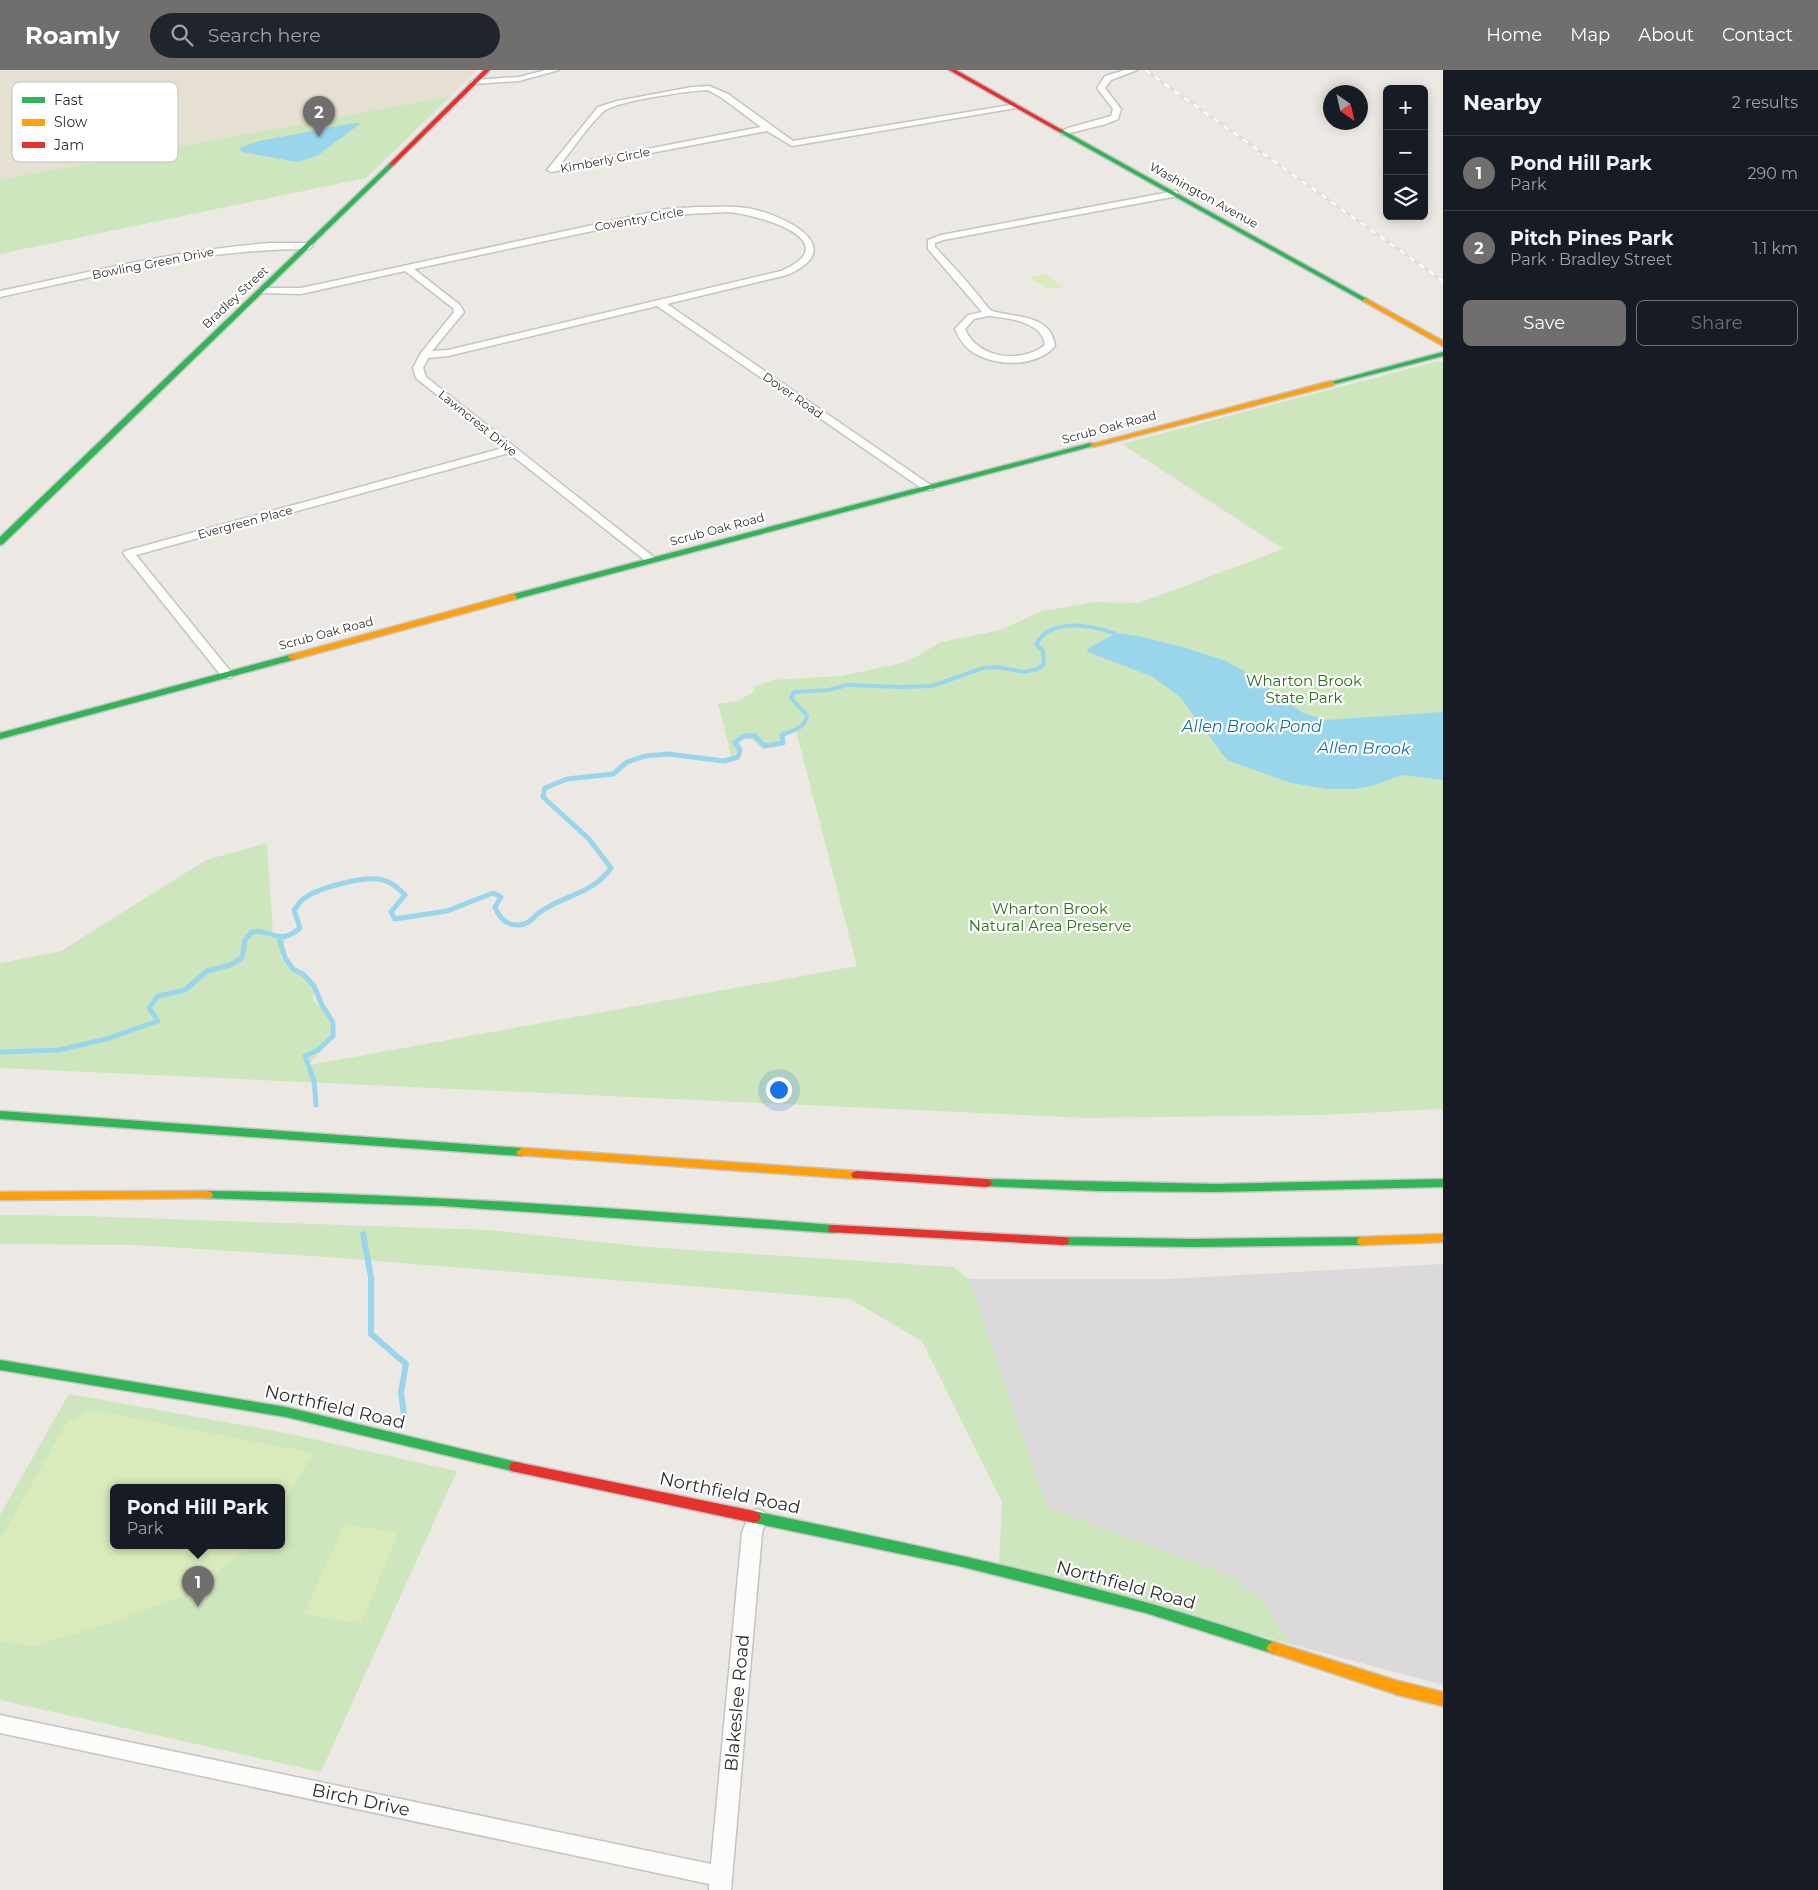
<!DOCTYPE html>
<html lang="en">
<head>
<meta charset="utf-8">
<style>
	:root { --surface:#171b24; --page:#20242c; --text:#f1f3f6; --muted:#9ea1a6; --line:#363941; --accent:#706f6e }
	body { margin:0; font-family:Montserrat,sans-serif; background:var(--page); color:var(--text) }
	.controls { position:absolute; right:15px; top:15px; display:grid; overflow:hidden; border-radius:8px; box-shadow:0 2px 12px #0003 }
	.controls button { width:45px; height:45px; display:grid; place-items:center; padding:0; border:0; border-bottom:1px solid var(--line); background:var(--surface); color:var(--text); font:25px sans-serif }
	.compass { position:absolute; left:1323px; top:15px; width:45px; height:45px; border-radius:50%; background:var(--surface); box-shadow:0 2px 12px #0003; rotate:146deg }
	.you { position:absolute; left:778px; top:1019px; width:18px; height:18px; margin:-12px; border:4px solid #fff; border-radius:50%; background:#1a73e8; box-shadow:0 0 0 8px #1a73e833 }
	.badge { display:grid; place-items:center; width:32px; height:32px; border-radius:50%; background:var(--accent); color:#fff; font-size:16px; font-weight:700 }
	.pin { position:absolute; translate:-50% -41px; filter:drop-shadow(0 1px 2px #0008) }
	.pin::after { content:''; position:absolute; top:26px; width:18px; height:15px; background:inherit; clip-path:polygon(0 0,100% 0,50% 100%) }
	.popup { position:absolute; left:110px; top:1414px; width:175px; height:65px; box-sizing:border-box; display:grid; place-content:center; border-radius:8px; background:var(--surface); filter:drop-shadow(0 1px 4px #0005); font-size:16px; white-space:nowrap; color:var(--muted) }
	.popup b { font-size:19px; color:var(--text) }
	.popup::after { content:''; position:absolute; left:50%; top:100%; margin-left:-10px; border:10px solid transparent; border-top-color:var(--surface) }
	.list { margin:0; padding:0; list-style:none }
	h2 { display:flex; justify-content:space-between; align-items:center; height:65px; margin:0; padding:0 20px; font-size:21px }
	h2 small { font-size:16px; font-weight:400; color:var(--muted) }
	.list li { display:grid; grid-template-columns:32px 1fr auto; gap:15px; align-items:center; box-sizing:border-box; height:75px; padding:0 20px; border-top:1px solid var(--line) }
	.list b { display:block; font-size:19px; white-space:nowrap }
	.list p { margin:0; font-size:16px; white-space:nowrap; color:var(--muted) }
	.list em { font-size:16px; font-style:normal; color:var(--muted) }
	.actions { display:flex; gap:10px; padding:15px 20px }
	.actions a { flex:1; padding:11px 0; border:1px solid var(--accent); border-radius:8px; text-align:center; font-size:18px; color:var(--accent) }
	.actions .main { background:var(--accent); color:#fff }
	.icon { flex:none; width:28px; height:28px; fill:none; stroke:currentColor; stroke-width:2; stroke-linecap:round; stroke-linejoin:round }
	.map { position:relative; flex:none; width:1443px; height:1820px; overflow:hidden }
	header { display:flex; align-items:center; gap:30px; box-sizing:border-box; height:70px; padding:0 25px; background:var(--accent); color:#fff }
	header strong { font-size:24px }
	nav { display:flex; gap:28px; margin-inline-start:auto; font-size:18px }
	.search { width:350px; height:45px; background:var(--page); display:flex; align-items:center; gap:12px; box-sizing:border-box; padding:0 18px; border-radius:28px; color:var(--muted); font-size:19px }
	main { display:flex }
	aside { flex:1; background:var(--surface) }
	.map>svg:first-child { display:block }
</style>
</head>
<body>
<header>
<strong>Roamly</strong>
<div class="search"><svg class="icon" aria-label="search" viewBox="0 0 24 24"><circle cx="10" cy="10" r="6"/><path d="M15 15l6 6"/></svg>Search here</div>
<nav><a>Home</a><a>Map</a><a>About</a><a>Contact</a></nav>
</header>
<main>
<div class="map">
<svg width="1443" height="1820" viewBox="0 0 1443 1820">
	<rect width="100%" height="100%" fill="#ece8e4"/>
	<path fill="#dcd9db" d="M1443,1194V1615L1291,1574L1264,1533L1231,1506L1047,1437L969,1209H1168Z"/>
	<path fill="#e6e0d3" d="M0,0H477L451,26L0,110Z"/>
	<path fill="#cee6be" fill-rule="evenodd" d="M451,26L366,108L0,184V110Z
		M1439,291L1443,293V1039L1319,1045L1087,1048L0,998V893L61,881L206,790L267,773L273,864L286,868L280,887L287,895L305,903L311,909L314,917L313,930L329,945L332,960L327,972L309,995L857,896L795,657L772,676L763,678L749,668L739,669L738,679L732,688L718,634L737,631L754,622V617L773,610L842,606L902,593L914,588L941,572L1000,560L1042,541L1094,532L1139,533L1283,479L1122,374Z
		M0,1145L83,1146L490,1160L647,1177L953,1197L969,1209L1047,1437L1231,1506L1264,1533L1291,1574L999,1493L1002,1432L922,1271L850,1229L327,1187L135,1175L0,1174Z
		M69,1324L286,1363L457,1401L321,1702L0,1630V1445ZM114,1418H282V1476H114Z"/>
	<path fill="#d9eabb" d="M1044,204L1063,217L1048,219L1029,207Z
		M93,1340L314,1383L282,1436V1418H114V1476H250L190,1523L117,1551L35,1576L0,1572V1470L67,1352Z
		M344,1454L398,1463L361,1554L304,1544Z"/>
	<path fill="#99d6ec" d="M354,53H361L317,86L297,92L242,82L239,78L259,71Z
		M1116,563L1138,566L1183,577L1226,591L1251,605L1303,643L1327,650L1443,642V710L1402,705L1375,715L1355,719H1327L1291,713L1227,690L1180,627L1153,607L1088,582L1087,579Z"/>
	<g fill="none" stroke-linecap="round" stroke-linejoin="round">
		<path stroke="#99d6ec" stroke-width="4" d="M782,665C793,660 805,659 807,645L791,628L794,622L829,620L847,615L900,617L932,616L983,598L997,597L1024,602L1037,599L1044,594L1043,581L1036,574C1039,570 1042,565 1047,562C1068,550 1100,557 1121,566"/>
		<path stroke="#99d6ec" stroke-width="5" d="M279,868L285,888L293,899L303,904L314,916L322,935L333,952V966L318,980L305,986L314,1011L316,1035
			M0,982L59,980L106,969L158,951L149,938L158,926L185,920L207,901L230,895L242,888L245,870L252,862C273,858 278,877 300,858L294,840C297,837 298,834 301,831C314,818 366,805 383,810C392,812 399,819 405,825L391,842L395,849L447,841L493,823L501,827L495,837C499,847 506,855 517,855C529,856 534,845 543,840C568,824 592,824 611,798L589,769L543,727L545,718L567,709L613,704L627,692L645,686L668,684L724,691L738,687L740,680L735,672L744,666H755L764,676L783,673L782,665L784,664"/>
		<path stroke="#99d6ec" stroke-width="6" d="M363,1164L371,1207V1264L406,1294L401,1322L404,1345"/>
		<g stroke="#c5c4c5" stroke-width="3">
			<path id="street" d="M546,0H559L519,11L474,14L470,12L474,10L519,7Z
				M1125,0H1137L1111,10L1105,18L1121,39L1118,49L1106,54L1062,65V61L1068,58L1111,46L1113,39L1097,18L1105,6Z
				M709,16L728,24L793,71L1016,34L1020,36L1016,38L792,76L767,61L551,102L547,100L598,37L617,31L692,17ZM708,20L722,28L761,57L559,96C573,79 586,58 603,42C614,31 689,21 708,20Z
				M1175,121L1178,122V126L943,170L935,173V177C951,194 967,211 982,230C985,233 988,239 992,241C1016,248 1051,244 1055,276C1036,298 994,297 971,281C963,275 959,268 955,259L968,245L982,242L928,179V170L941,165ZM988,246C1008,248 1042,251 1045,275C1021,294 978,289 965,259L974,249Z
				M697,137C713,137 731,136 747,138C782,144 852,177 787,205L667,234L932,416L933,418L932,420H924L657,236L448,286L428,288L423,298L426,307L655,488L657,490L655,492H647L509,383L136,485L231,602L233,605L231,608H223L123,483L125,481L503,378L416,308L413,298L421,283L454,242L453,238L405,201L301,224L262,223L259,222V218H301L667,139ZM727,142C757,144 850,171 781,201L448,280L432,281L464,242L460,235L414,199L667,145Z
				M270,173H309L313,176L309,179C202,179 104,204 0,227V221C90,202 178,180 270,173Z
				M757,1439L764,1442L767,1447L762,1463L731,1820H709V1814L0,1663V1645L711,1794L742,1463L750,1442Z"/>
		</g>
		<g stroke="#c5c4c5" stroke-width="3">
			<path id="fast" d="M1061,59L1367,229L1369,230L1363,231L1059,62V60Z
				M390,93L395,94L3,474L0,475V467Z
				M1443,282V286L1331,315L1327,313Z
				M1090,373L1097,375L516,529H510L509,527L510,525Z
				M293,584L298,587L296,589L0,669V663Z
				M0,1041L522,1078L528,1082L522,1086L0,1049Z
				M986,1109L1215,1114L1443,1109V1117L1215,1122L1101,1121L982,1116L980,1113L982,1110Z
				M207,1121C417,1123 625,1139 834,1155L839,1156L840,1159L839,1162L834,1163L443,1136L203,1128L201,1125L203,1122Z
				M1063,1167L1192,1169L1363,1167L1368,1168L1369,1171L1368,1174L1363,1175L1192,1177L1063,1175L1058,1174L1057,1171L1058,1168Z
				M0,1290L286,1337L516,1392L521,1393L523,1397L521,1401L516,1402L286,1347L0,1300Z
				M754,1441C931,1478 1108,1515 1279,1574L1282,1578L1279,1582L1274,1584L1146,1543L959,1496L754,1453L749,1451L747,1447L749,1443Z"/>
		</g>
		<g stroke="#c5c4c5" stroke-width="3">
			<path id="slow" d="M1363,229H1367L1443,271V276L1363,231Z
				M1331,311L1335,313L1334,315L1093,377L1089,375Z
				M513,524L517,527L516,529L296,589H290L288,587L290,585Z
				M522,1078L857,1101L861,1102L863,1105L861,1108L857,1109L518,1085L516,1082Z
				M207,1121L211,1122L213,1125L211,1128L0,1130V1122Z
				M1443,1164V1172L1363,1175L1358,1174L1357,1171L1358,1168L1363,1167Z
				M1274,1572L1398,1611L1443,1622V1636L1398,1625L1269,1582L1266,1578L1269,1574Z"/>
		</g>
		<g stroke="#c5c4c5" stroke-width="3">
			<path id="jam" d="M484,0H490L394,95H390V93Z
				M949,0H956L1064,61L1059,62Z
				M857,1101L986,1109L990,1110L992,1113L990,1116L986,1117L853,1108L851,1105L853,1102Z
				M834,1155L1063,1167L1068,1168L1069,1171L1068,1174L1063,1175L829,1162L828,1159L829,1156Z
				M516,1392L754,1441L759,1443L761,1447L759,1451L754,1453L516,1402L511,1401L509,1397L511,1393Z"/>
		</g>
		<use href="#street" fill="#fcfcfb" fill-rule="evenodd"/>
		<use href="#fast" fill="#30b455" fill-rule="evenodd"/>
		<use href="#slow" fill="#ff9f0a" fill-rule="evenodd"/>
		<use href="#jam" fill="#e5322d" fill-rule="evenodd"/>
		<g stroke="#dfdfe1" stroke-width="3">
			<path id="rail" d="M1145,0L1443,211"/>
		</g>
		<use href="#rail" stroke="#fff" stroke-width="2" stroke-dasharray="6" stroke-linecap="butt"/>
	</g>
	<g text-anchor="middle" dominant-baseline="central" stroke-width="4.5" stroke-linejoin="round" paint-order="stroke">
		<g font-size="12" fill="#2e2e2e" stroke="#fff">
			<text transform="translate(605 90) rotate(-11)">Kimberly Circle</text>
			<text transform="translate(1204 125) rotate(29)">Washington Avenue</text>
			<text transform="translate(639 149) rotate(-10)">Coventry Circle</text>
			<text transform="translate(153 193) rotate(-11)">Bowling Green Drive</text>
			<text transform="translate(235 227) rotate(-43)">Bradley Street</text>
			<text transform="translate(793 325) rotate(35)">Dover Road</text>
			<text transform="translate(478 353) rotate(39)">Lawncrest Drive</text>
			<text transform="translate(1109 357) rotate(-15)">Scrub Oak Road</text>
			<text transform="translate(245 452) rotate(-15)">Evergreen Place</text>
			<text transform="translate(717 459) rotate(-15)">Scrub Oak Road</text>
			<text transform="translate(326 563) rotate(-15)">Scrub Oak Road</text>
		</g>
		<g font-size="15" fill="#2c6e1b" stroke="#fff">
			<text x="1304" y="610">Wharton Brook<tspan x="1304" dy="17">State Park</tspan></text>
			<text x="1050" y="838">Wharton Brook<tspan x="1050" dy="17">Natural Area Preserve</tspan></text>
		</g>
		<g font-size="16" font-style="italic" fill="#0d6fa3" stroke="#fff">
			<text x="1252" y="656">Allen Brook Pond</text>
			<text transform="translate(1364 678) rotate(1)">Allen Brook</text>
		</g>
		<g font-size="18" fill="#2e2e2e" stroke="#fff">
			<text transform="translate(335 1337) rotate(13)">Northfield Road</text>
			<text transform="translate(730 1423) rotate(12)">Northfield Road</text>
			<text transform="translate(1126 1515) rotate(15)">Northfield Road</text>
			<text transform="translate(737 1633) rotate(-85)">Blakeslee Road</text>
			<text transform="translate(361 1730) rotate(12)">Birch Drive</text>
		</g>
	</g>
	<rect x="12" y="12" width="166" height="80" rx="8" fill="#fff" stroke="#c0c0c0" stroke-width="1"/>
	<rect x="22" y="27" width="23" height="6" fill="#30b455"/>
	<rect x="22" y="49" width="23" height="7" fill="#ff9f0a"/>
	<rect x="22" y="72" width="23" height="6" fill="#e5322d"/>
	<g font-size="14" fill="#2e2e2e">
		<text x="54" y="35">Fast</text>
		<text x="54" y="57">Slow</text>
		<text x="54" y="80">Jam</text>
	</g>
</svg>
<div class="controls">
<button>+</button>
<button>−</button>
<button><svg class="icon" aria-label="layers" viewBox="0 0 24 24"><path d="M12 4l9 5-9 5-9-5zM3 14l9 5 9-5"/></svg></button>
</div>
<svg class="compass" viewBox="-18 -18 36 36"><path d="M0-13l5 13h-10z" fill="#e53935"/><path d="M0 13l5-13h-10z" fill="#9ea1a6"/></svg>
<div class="you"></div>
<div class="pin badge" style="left:198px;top:1537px">1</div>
<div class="popup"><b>Pond Hill Park</b>Park</div>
<div class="pin badge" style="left:319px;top:67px">2</div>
</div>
<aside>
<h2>Nearby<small>2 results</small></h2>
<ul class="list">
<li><span class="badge">1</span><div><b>Pond Hill Park</b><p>Park</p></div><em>290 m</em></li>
<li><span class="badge">2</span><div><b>Pitch Pines Park</b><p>Park · Bradley Street</p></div><em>1.1 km</em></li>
</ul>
<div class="actions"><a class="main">Save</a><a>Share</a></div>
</aside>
</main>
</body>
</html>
